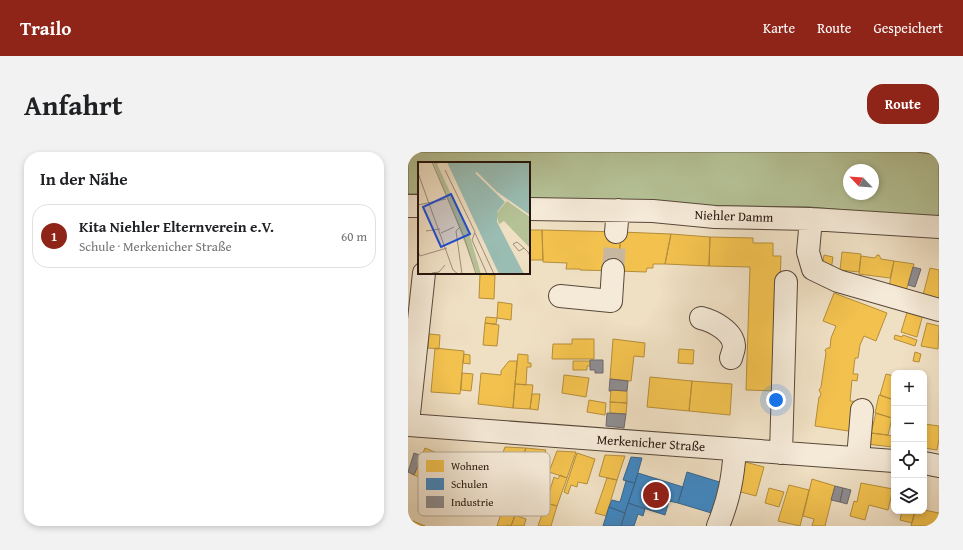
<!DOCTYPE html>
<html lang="de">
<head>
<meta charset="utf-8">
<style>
	:root { --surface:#fff; --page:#f2f2f2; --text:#202124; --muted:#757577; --line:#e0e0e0; --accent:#8f2418 }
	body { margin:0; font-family:"Gentium Book Plus",serif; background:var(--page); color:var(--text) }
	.controls { position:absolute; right:12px; bottom:12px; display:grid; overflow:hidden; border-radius:8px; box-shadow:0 2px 6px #0003 }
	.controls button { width:36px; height:36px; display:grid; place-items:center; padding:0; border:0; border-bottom:1px solid var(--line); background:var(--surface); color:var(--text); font:20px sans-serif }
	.compass { position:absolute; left:435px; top:12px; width:36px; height:36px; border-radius:50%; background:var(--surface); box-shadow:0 2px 6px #0003; rotate:295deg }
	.you { position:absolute; left:368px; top:248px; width:14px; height:14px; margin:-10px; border:3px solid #fff; border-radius:50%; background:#1a73e8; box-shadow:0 0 0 6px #1a73e833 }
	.badge { display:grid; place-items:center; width:26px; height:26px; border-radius:50%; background:var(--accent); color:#fff; font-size:13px; font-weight:700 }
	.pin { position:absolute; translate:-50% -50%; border:2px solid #fff; box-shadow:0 1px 4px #0006 }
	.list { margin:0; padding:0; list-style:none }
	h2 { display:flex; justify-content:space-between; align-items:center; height:52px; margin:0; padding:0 16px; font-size:17px }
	h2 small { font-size:13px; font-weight:400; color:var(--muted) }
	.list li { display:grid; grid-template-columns:26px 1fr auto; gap:12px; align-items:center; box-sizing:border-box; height:64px; margin:0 8px 8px; padding:0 8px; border:1px solid var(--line); border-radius:16px }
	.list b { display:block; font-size:15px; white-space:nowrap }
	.list p { margin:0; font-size:13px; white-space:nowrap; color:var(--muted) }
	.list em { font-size:13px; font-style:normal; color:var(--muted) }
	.icon { flex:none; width:22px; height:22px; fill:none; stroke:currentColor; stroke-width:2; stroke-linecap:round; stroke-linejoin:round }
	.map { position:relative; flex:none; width:531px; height:374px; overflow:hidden; border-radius:16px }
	header { display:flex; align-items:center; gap:24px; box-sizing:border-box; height:56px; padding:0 20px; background:var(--accent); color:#fff }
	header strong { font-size:19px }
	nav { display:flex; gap:22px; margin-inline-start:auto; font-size:14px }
	.intro { display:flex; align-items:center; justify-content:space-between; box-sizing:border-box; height:96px; padding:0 24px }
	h1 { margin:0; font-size:28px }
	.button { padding:10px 18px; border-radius:16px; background:var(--accent); color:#fff; font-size:14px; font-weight:700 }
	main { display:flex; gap:24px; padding:0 24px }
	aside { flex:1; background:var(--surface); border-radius:16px; box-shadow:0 2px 6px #0003 }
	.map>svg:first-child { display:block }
</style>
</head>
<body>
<header>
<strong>Trailo</strong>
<nav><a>Karte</a><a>Route</a><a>Gespeichert</a></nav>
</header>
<div class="intro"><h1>Anfahrt</h1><a class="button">Route</a></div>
<main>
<aside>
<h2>In der Nähe<small></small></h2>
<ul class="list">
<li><span class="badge">1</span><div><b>Kita Niehler Elternverein e.V.</b><p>Schule · Merkenicher Straße</p></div><em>60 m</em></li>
</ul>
</aside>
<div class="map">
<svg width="531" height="374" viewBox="0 0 531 374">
	<rect width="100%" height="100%" fill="#efdfc3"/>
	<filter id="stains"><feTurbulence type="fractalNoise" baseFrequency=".005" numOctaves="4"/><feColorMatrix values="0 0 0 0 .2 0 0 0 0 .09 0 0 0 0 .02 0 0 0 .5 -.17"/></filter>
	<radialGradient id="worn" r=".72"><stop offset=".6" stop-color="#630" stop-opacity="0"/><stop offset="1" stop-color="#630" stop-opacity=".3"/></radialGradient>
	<path fill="#b5c296" stroke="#6d6c52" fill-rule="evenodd" d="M0,0H508L531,3V66L401,55L247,53L121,47V11H11V42H0ZM441,18H465V42H441Z"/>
	<path fill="#f2c14e" stroke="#b48d3a" d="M121,78H134L135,108H121Z
		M134,78L213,80L210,119L172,118V117H158L159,111L135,110Z
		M213,80L263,82L257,112H245V116H239L238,120L210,119Z
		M263,82L302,85L301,114L257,112Z
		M302,85L345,86V91H365V104H373L368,239L338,238L342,115L301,114Z
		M434,100L453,102L451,120L432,118Z
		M416,103L425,105L423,118L414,116Z
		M469,103H471L473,107L486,109L482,126L451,122L453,104L467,106Z
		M486,109L506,112L498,139L481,135Z
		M522,116L531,118V145L529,151L514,147Z
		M72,122L87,123L86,147L71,146Z
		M426,141L479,161L468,189L456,184L452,193L450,206H447L445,222H450L449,229L444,228L442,249L451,250L447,280L407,274L411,245H412L413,242L411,238L413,235L418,201L417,198L419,196H422L423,186L428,174L415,169Z
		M90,150L104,152L103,168L89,166Z
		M500,157L515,162L509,185L493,180Z
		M78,165L89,166L88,172L77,171Z
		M77,171L91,173L89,194L75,193Z
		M519,171L531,174L530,197L513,194Z
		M21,182L32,183L31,197L20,196Z
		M487,183L494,185L495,183L509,188L507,194L486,187Z
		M164,187H186V207H144L145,192H164Z
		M205,187L237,191L236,205L226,204L223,229L202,227Z
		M27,196L56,199L52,242L23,240Z
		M271,197L286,198L285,212L270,211Z
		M507,200L513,202L511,210L505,209Z
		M56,202L62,203V212L55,211Z
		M110,202L120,203V211H123V215H119L118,233L107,232Z
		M101,209H109L105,256L70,252L73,221L93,223V219Z
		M165,209H182V214H179V218H165Z
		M54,221L65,222L63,239L53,238Z
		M478,222L486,224V248L472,243Z
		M156,223L181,226L178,245L154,241Z
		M242,225L284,229L281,259L239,255Z
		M284,229L324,232L322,263L281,259Z
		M107,232L125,233L122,257L105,256Z
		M203,238L219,239V251L202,250Z
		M124,242H132L130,258L122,257Z
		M471,243L486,248L484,266L467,261Z
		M181,248L198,251L197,263L179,260Z
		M202,250L219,251L218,262L202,261Z
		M468,261L484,266L480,283L463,281Z
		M516,272L531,274V287L529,298L516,296Z
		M463,281L486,284L484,295L459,292Z
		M97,295L118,296L99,345L96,344L98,335L94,333L100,318L90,314Z
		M17,296L34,303L23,330L6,323Z
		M118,296L138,298L128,325L118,321L114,333L105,330Z
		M149,299L168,300L159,326L141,320Z
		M169,301L187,307L179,332L170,330L169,335L163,333L160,342L156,340Z
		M197,303L217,304L209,328L191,324Z
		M337,310L356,315L348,344L329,339Z
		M152,323L159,326L149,354L138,351L146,325L150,327Z
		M199,326L209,328L198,364L187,361Z
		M404,327L427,334L417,374H404L406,367L395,364Z
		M453,331L485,337L480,358L461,353L457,368L442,364L446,349L449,350Z
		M381,333L401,338L392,374L370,369Z
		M361,336L376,340L371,355L357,351Z
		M138,351L149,354L143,374H130Z
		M516,358L531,361V374H503L507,359H516Z
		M94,359L107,364L103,374L99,373V374H89Z
		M494,359H507L504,371L492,368Z
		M107,363L118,367L116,374H103Z
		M0,367L17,374H0Z"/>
	<path fill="#3f88c5" stroke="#37668e" d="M223,305L234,306L227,331L215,328Z
		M279,320L318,332L310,363L270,351Z
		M230,321L275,335L270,351L261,349L257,363L220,351Z
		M218,329L227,331L217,361L201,355L204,348L212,350Z
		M220,351L237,357L235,364L230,362L226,374H213Z
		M201,355L217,361L213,374H195Z"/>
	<path fill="#8d8d92" stroke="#6e696a" d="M505,115L513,117L507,135L500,133Z
		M182,208H195V221H187V218H182Z
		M202,227L220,229L219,239L203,238V239H201Z
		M199,261L218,262L216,276L198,274Z
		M6,301L14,304L6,323L0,320Z
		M427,334L435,336L432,350L423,348Z
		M435,336L443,338L439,352L432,350Z"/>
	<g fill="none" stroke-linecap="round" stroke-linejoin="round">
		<path stroke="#c7b79f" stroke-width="22" stroke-dasharray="22 11" stroke-linecap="butt" d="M205,118L208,80"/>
		<g stroke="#58483a" stroke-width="24">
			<path id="minor" d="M0,54H11
				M121,57L245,59L307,65L403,67L531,75
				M403,67L400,100L405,117L430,129L531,158
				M208,80L210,58
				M152,144L203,149L205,118
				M293,166C305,169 325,179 326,194C326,198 324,202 323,206
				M0,271L16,121
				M0,273L486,309
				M373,301L378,130
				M450,306L454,258
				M516,311L531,314
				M310,374C321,347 325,326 327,297"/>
		</g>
		<use href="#minor" stroke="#f5ead8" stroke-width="22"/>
	</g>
	<g text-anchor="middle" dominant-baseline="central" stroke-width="4" stroke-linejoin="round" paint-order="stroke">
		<g font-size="13" fill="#25150d" stroke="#f5ead8">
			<text transform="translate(326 64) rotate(2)">Niehler Damm</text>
			<text transform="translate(243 291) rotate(4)">Merkenicher Straße</text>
		</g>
	</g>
	<g transform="translate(10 10)">
		<rect width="112" height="112" fill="#efdfc3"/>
		<path d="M15,0H23L19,2L51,71L63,112H59ZM89,39L112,55V86L86,59L81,62L78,52Z" fill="#b5c296"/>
		<path d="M29,0H112V53L78,29L59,10L57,11L87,40L79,50V60L106,112H81Z" fill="#9abdb3"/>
		<path fill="none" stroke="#9e8e7a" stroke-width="1" d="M14,0L46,75L58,112M27,8L57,70L54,78L69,112M0,11L35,108L40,112M0,43L28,37M42,65L38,69L44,112M8,69L22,67M23,71L36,65M57,71L76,112M106,86L101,89L95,82L99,80L106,86L110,90L112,94M0,89L2,94L29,86M14,111L21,110L27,103"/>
		<path fill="#1d4ed8" fill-opacity="0.15" stroke="#1d4ed8" stroke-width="2" d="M33,32L52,72L23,85L5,45Z"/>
		<rect width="112" height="112" fill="none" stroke="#25150d" stroke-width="2"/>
	</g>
	<rect x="10" y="300" width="132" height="64" rx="6" fill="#f5ead8" stroke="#b7aa9b" stroke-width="1"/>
	<rect x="18" y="308" width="18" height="12" fill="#f2c14e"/>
	<rect x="18" y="326" width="18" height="12" fill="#3f88c5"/>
	<rect x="18" y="344" width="18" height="12" fill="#8d8d92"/>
	<g font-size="11" fill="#25150d">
		<text x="43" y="318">Wohnen</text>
		<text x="43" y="336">Schulen</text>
		<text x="43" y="354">Industrie</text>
	</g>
	<rect width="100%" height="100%" filter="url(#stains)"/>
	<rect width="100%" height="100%" fill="url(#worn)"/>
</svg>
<div class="controls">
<button>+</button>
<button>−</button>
<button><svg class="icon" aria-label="locate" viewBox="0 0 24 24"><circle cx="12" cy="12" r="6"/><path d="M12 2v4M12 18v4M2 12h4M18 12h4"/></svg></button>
<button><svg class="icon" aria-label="layers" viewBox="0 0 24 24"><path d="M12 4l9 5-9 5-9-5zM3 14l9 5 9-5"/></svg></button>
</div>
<svg class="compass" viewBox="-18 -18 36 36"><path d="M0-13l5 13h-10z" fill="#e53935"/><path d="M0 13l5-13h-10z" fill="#757577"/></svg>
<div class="you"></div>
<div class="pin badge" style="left:248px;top:343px">1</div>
</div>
</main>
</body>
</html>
